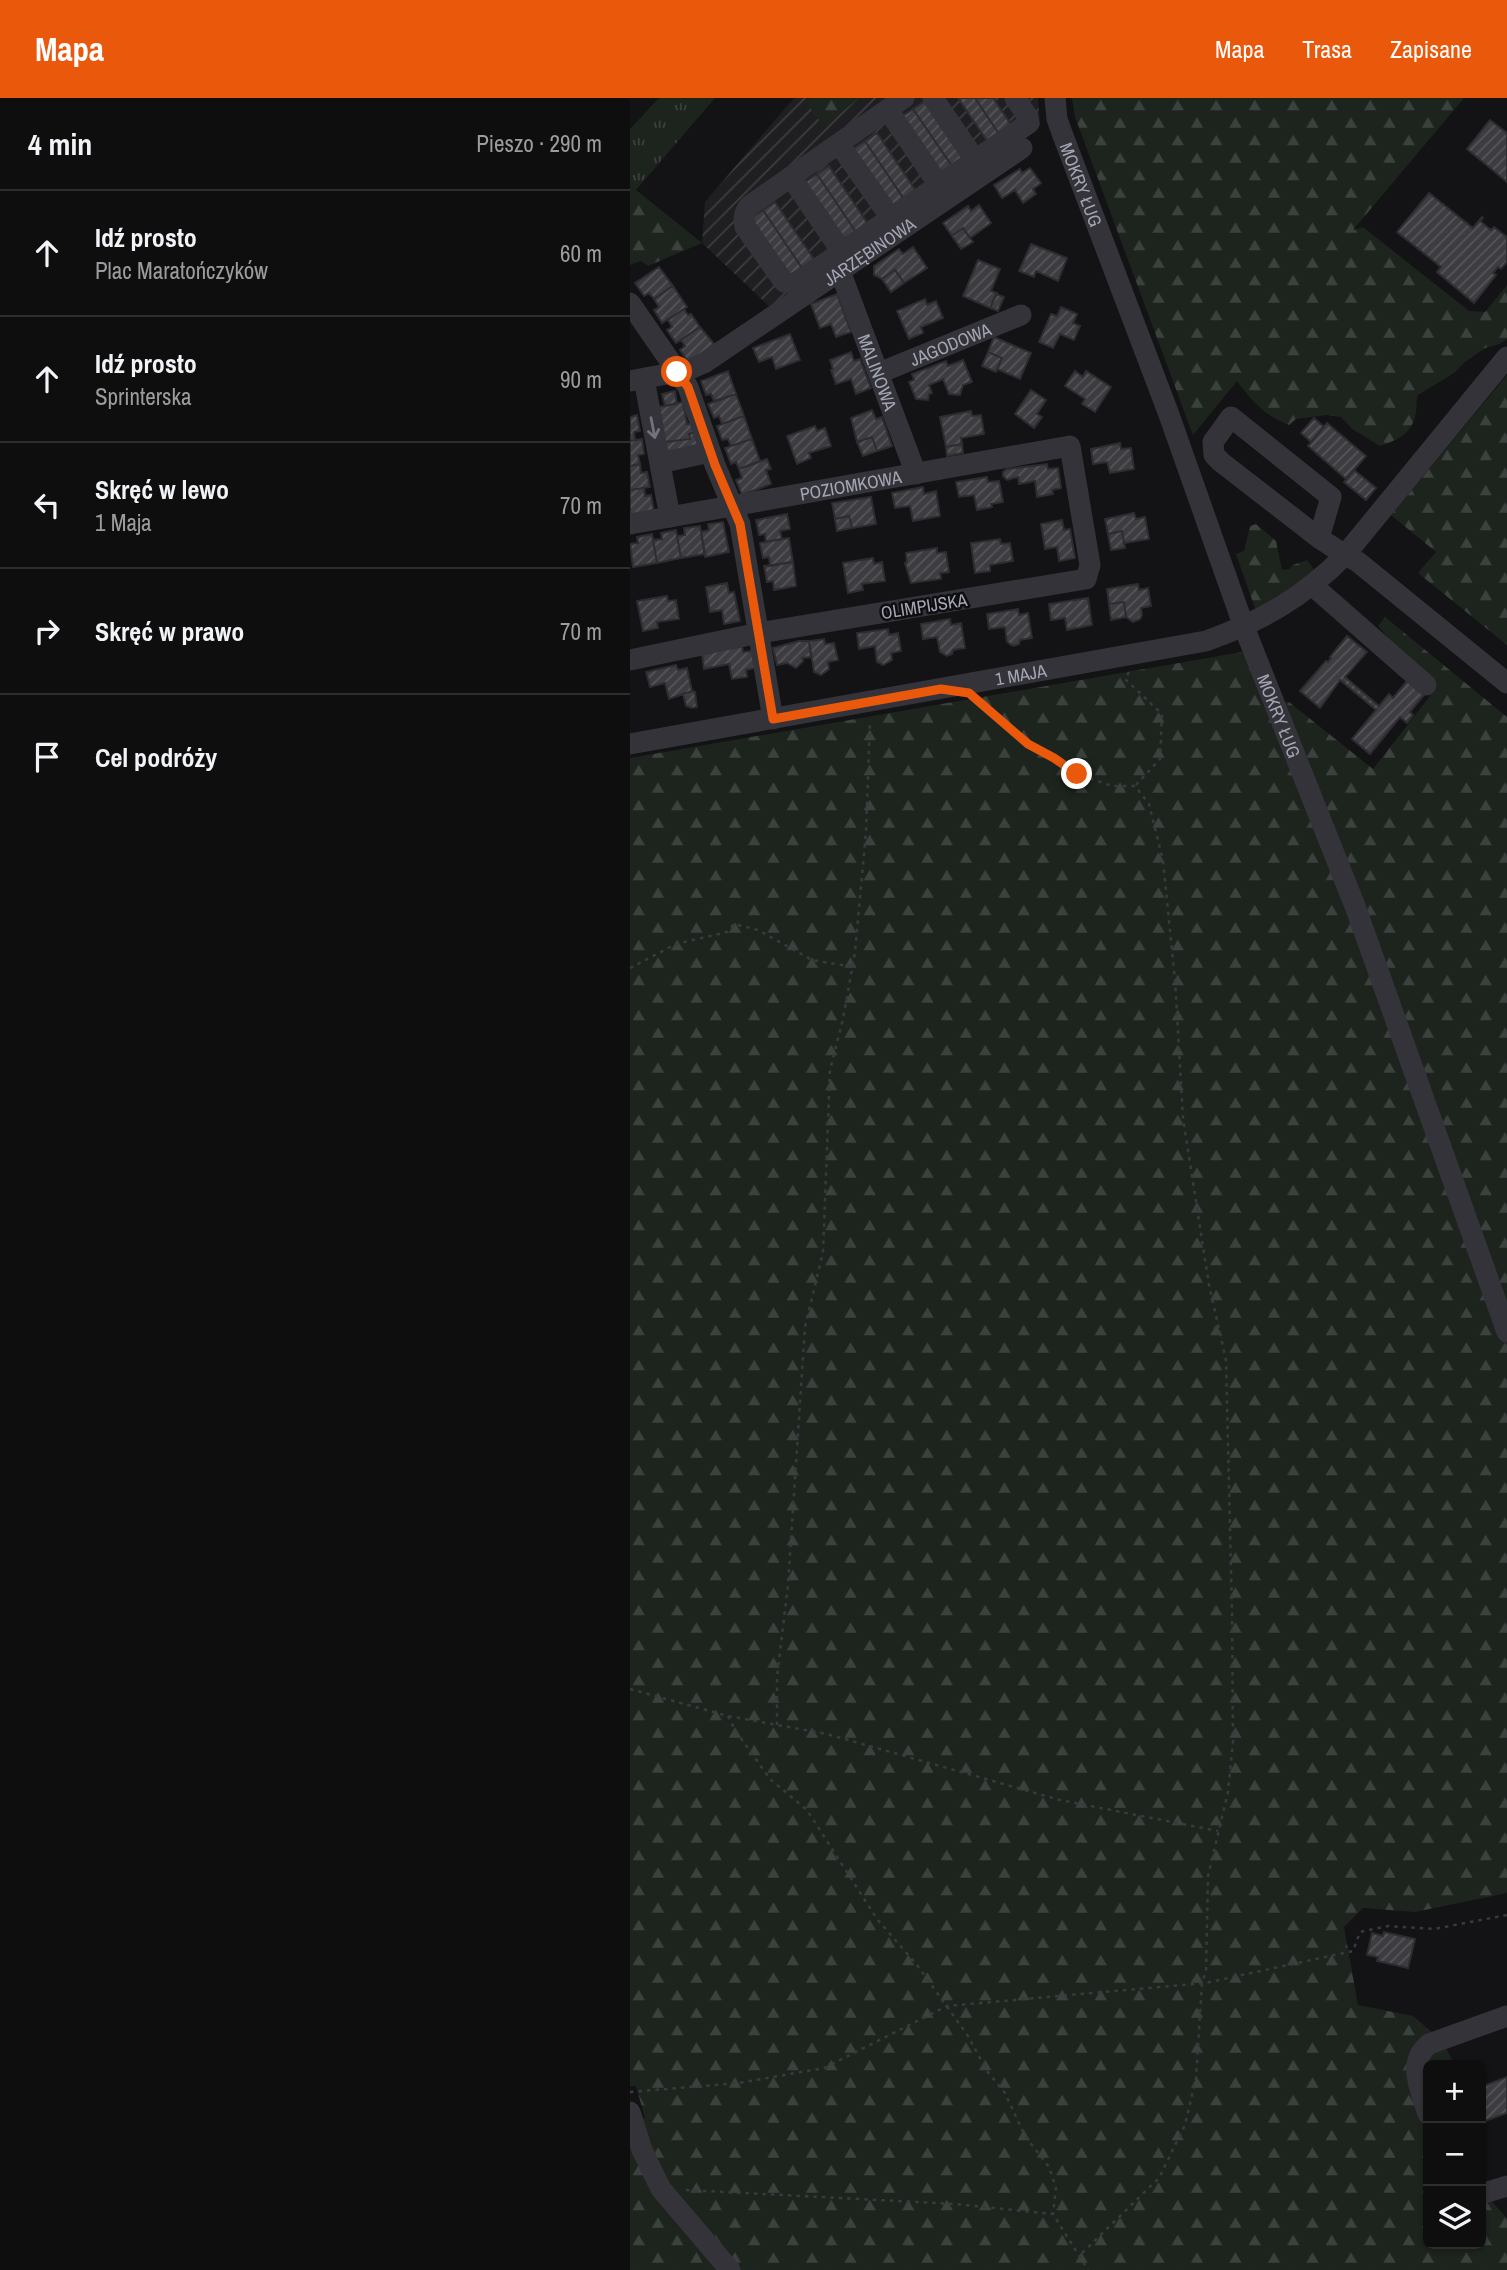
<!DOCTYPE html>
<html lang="pl">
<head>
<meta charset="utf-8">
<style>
	:root { --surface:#0e0e0f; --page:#171718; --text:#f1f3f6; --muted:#9b9c9e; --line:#2e2e2f; --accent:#ea580c }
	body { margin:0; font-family:"Archivo Narrow",sans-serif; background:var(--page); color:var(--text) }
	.controls { position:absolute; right:21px; bottom:21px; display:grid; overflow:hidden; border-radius:10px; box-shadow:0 2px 5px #0004 }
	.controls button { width:63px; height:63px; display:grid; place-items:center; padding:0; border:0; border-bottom:2px solid var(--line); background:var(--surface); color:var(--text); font:35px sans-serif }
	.stop { position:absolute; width:21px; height:21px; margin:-16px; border:5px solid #ea580c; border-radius:50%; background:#fff }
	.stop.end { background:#ea580c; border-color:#fff; box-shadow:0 2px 7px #0008 }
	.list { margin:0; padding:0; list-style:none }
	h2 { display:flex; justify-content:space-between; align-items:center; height:91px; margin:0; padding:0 28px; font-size:30px }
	h2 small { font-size:23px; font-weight:400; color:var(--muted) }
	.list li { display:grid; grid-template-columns:46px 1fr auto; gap:21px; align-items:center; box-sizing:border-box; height:126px; padding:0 28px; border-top:2px solid var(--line) }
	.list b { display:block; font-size:26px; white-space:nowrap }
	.list p { margin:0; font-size:23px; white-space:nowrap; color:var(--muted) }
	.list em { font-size:23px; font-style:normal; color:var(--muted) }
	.icon { flex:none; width:38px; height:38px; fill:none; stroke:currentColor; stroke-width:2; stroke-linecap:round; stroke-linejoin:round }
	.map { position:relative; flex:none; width:877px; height:2172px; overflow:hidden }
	header { display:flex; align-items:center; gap:42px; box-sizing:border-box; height:98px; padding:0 35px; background:var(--accent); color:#fff }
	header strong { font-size:33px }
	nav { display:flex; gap:38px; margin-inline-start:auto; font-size:24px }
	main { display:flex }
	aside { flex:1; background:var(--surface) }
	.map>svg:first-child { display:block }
</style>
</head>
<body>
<header>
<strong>Mapa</strong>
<nav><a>Mapa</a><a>Trasa</a><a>Zapisane</a></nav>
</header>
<main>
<aside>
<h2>4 min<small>Pieszo · 290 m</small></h2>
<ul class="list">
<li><svg class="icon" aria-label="ahead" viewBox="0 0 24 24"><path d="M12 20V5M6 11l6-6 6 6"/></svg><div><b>Idź prosto</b><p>Plac Maratończyków</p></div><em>60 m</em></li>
<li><svg class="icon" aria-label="ahead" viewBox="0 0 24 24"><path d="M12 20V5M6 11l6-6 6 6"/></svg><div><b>Idź prosto</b><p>Sprinterska</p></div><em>90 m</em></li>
<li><svg class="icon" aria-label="left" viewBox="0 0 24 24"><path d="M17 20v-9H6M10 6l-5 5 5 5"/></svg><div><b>Skręć w lewo</b><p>1 Maja</p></div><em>70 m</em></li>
<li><svg class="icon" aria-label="right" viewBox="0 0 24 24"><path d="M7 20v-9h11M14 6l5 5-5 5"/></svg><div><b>Skręć w prawo</b></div><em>70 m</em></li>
<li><svg class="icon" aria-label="arrive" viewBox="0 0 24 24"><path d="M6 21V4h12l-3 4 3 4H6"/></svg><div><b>Cel podróży</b></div></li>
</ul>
</aside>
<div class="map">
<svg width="877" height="2172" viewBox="0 0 877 2172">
	<defs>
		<pattern id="industrial-furrows" width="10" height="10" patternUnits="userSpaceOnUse" patternTransform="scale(1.75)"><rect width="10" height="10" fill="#1f1e21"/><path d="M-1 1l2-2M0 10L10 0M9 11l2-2" fill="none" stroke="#3d3c3f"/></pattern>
		<pattern id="grass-tufts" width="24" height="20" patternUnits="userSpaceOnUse" patternTransform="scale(1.75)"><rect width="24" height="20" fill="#1d241e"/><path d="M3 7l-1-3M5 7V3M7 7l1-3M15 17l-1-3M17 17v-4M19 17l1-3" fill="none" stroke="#3b413c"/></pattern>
		<pattern id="forest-firs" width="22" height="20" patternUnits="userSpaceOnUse" patternTransform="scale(1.75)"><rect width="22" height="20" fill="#1d241e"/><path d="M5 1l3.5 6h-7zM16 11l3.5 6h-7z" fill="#3b413c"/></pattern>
		<pattern id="building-hatch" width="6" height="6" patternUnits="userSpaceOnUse" patternTransform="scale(1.75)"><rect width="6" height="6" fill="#3d3c41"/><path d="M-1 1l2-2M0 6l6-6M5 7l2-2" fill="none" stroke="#56555a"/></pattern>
	</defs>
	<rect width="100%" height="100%" fill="#131214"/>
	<path fill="url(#industrial-furrows)" d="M164,0H408L410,27L141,210L72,145L75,104Z"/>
	<path fill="url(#grass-tufts)" d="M29,0H85L6,92L0,85V31Z"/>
	<path fill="url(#forest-firs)" d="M184,0H229L197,26C186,23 182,13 178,4Z
		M442,0H834L723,132L733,129L839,213L855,214L877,187V241L870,246L855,250L835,264L824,275L788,297C786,303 787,309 786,314C783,335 768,342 750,348L722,331L711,319L697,317L666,321L659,327C636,319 621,302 607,283L563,337L445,19Z
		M0,85L6,92L72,145L18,168L11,163L0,167Z
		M877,277V547L788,475L806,454L761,417Z
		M626,426L646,443L652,472L659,471L663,467L677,462L687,476L627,516L606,456L614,453L620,428Z
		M755,519L877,619V1795L785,1814L733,1810L714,1829L728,1907L783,1918L812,1943L825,1967H798V2146H851V2092L877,2120V2172H0V2021L15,2020L6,1988H0V660L612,554L621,563L634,608L659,604L743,671L804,593L748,528Z"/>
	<path fill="url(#building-hatch)" stroke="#2d2c30" stroke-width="2" d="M328,0H345L371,39L360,47Z
		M345,0H363L384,31L371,39Z
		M295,3L336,63L324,71L283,11Z
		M283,11L324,71L312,80L271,19Z
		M860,22L877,35V84L837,51Z
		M247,35L288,96L276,104L235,43Z
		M235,43L276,104L264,112L223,51Z
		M199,68L240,129L228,137L187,76Z
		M400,70L411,85L403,91L406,96L393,105L385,92L372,100L364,87L390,71L392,75Z
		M187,76L228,137L216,145L175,84Z
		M799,95L843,130L852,119L853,120L850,123L861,132L864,129L877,139V164L871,171L868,169L863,175L866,177L844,205L807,174L811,169L767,134Z
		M145,104L186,164L174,173L133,112Z
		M349,107L361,125L340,140L333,130L322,138L313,125L338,108L341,113Z
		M133,112L174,173L162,181L121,120Z
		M333,130L343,144L331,151L322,138Z
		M401,146L437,160L428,183L406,173L404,179L389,173Z
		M283,149L297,170L274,185L265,172L252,181L244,177V168L269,151L273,156Z
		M348,162L370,171L361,193L367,195L360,210L333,198Z
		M29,169L43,188L24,201L19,195L14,198L5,185Z
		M265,172L274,185L261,194L252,181Z
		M43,188L57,209L32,225L24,212L29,209L24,201Z
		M207,196L221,234L206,239L201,226L190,230L181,206Z
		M366,196L374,199L368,213L360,210Z
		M295,201L297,207L306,203L313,220L291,229L293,235L279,241L267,213Z
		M431,209L447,216L443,225L450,228L444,242L430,236L423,250L409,244L421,216L427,218Z
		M54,211L58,217L61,216L70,229L46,245L37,232L42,229L38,222Z
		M70,229L85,247L59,265L50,252L55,248L51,242Z
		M160,236L170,262L146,271L142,259L129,264L123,250Z
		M364,239L401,255L390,281L367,271L372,260L358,254Z
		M221,254L224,263L230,261L241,290L226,296L221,281L206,286L201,272L203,271L200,262Z
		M358,254L372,260L366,274L352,268Z
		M333,262L342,284L333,287L330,297L319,296L313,281L299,287L302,295L299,296L298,302L286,301L279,284L284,282L282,276L316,263L318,268Z
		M98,273L106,296L84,303L81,296L76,297L71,283Z
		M445,273L453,279L456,273L481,289L465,314L452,306L455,301L435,288Z
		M401,292L416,302L407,316L412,319L404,330L385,316Z
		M45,293L47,306L35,308L32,296Z
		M106,296L114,318L92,326L89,318L84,320L78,306Z
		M53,304L57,326L65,325L67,334L59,336L60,341L35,344L29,309Z
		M242,312L246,321L252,319L262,348L247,353L242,339L227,344L221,320Z
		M341,313L342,318L351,317L354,336L331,340L332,346L316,349L310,319Z
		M7,317L10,333L4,334L5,342L0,343V319Z
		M114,318L122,341L101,348L98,341L92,342L87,328Z
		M684,320L694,329L681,344L671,335Z
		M697,325L736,358L716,381L678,348Z
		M185,328L187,333L195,330L201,348L179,355L181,360L167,366L157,338Z
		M67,334L70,349L37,354L35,344L60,341L59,336Z
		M242,339L247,353L233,358L227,344Z
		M12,341L14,356L8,357L10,366L0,368V343Z
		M122,341L130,363L109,371L106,364L101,366L95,350Z
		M490,345L491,351L501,350L504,371L480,375L477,364L463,366L461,351Z
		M332,346L333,355L317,358L316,349Z
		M137,361L141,371L136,372L141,386L112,397L106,382L112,380L109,371Z
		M10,366L11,375L17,374L20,389L0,392V368Z
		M417,366L418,371L428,370L431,390L422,392L423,396L407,399L405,383L389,386L388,379L377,382L373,378V374L377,371Z
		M724,372L746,390L736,402L714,384Z
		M357,379L358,384L369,383L373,404L361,406L362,409L347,412L344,397L329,399L326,384Z
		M293,389L294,396L306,393L310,418L283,423L280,408L265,410L262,395Z
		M14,390L15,398L21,397L24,413L0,417V392Z
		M241,399L246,426L222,430L219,418L205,421L202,405Z
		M504,415L506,421L515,419L519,441L494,445L492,433L478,436L475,421Z
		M157,416L160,431L150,433L152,441L136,444L135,436L129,437L126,422Z
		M219,418L222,430L207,433L205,421Z
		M432,422L434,432L440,431L445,460L429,463L427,449L415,451L411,426Z
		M93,424L99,454L75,459L71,434L79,432L78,426Z
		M70,428L75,456L51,460L47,438L55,437L54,430Z
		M46,432L51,460L27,465L23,442L32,441L31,435Z
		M492,433L495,450L481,452L478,436Z
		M22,436L27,465L3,469L0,446L8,445L7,439Z
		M159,440L163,464L140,468L139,459L133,460L130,445Z
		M370,441L371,446L380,445L383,463L360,467V473L345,475L341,445Z
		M307,450V455L316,454L319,474L310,475L311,481L281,485L275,465L277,464L276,455Z
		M243,460L244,466L252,464L255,483L232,486L233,492L218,495L213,465Z
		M163,464L166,488L144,492L143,483L137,484L134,468Z
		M97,485L99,495L104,494L110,523L94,526L92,512L80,514L76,489Z
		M508,486L509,492L518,490L521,508L511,510L512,517L510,521L503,524L496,519L494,504L479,506L477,491Z
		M37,498L38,503L46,502L49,521L27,524L28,530L13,533L7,503Z
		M458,500L462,527L437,532L435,520L421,522L419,506Z
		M494,504L496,519L481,522L479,506Z
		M388,511L389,517L398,515L402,540L390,542L389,546L383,548L377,544L375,529L359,531L357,516Z
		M320,521L321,527L331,525L335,550L323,552L322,556L317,558L310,554L307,539L293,541L291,526Z
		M258,531L259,537L268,535L271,553L261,555L262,562L253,567L247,564L245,548L229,551L227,535Z
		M717,538L737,554L715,579L749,608L759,596L763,600L777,583L794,597L780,614L783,617L777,625L770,619L740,656L722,641L746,612L710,582L690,610L670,593L696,563L698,564L701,560L700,559Z
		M194,541L195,546L204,545L208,562L198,564L199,571L191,577L184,574L179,543Z
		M169,543H179L181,559L172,560L173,563L166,570L157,565L147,567L143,550Z
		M112,548L113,554L122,553L125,570L116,572L117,579L102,581L99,566L74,571L72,555Z
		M46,567L48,572L57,570L62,593L39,601L35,585L20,589L16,574Z
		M62,593L65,594L67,609L62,610L56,608L53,596Z
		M754,1834L785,1841L778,1870L747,1863L748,1859L737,1857L742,1835L753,1838Z
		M877,1979V2015L855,2023L851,2013V1989Z"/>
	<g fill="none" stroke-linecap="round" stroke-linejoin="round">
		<path stroke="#393a40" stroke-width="2.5" stroke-dasharray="3.5 5" stroke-linecap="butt" d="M499,574L495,581L532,616L530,661L505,688
			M349,604L398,646L424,660L447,676L482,688H505L519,706L533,763L545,882L553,1020L579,1187L596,1262L602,1515L603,1644L598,1694L578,1778L576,1873L572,1885L566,1980L555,2027L529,2080L449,2158
			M0,870L46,846L97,834L104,826L128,832L182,862L223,869
			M0,1591L98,1618L197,1636L430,1702L588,1733
			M98,1618L105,1632L140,1681L177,1712L247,1821L287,1867L338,1938L357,1973L375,1995L395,2038L419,2069L426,2090L423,2116
			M147,1627V1579L158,1487L175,1229L193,1154L200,972L213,921L225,854L236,734L240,623
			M0,1994L109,1985L194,1970L317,1908L575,1885L723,1853L730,1834L758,1828L804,1831L877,1817
			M56,2092L325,2106L423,2116L458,2172"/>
		<g stroke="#333339" stroke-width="21">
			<path d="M274,0L119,108C114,115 113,120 115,129L154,184C163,188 170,182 178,177L399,25L398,19L385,0"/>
			<path d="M303,0L345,62"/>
			<path id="s1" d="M425,0L427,21L432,35L538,314L614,529L725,808L877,1234"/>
			<path d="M258,12L309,87"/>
			<path d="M209,46L261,120"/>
			<path d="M161,79L212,154"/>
			<path id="s2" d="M210,173L286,376"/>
			<path d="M0,205L58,289L85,367L110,426L143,621"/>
			<path id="s3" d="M249,275L391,217"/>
			<path d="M14,281L40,419"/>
			<path id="s4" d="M0,283L58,272L74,265L392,50"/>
			<path d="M30,365L80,354"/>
			<path id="s5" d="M0,426L440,348L460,467L456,481L129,535L0,562"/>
			<path d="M689,440L701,399L601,319L583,344L584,357L591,364L689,440L715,457L877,259"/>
			<path d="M682,487L796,587"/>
			<path id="s6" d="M0,646L576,543C631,523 673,500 715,457L728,464L877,585"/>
			<path d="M0,2014L12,2052L31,2091L100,2172"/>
			<path d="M798,2016C791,1992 776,1965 799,1946L877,1918"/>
			<path d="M851,2096L877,2088"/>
		</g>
	</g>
	<defs><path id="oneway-shaft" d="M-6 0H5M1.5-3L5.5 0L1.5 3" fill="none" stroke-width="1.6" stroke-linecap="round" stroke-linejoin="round" transform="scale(1.75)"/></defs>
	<use stroke="#71727d" href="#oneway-shaft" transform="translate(23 330) rotate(79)"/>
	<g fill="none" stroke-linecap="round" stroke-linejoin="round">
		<path stroke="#ea580c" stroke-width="9" d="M47,274L58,289L85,367L110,426L143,621L311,591L339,595L398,646L424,660L447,676"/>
	</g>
	<g text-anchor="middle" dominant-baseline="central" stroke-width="5" stroke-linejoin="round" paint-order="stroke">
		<g font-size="18" fill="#a4a6b5" stroke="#0e0d0f">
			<text stroke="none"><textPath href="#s1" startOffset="91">MOKRY ŁUG</textPath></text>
			<text stroke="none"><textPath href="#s4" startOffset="276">JARZĘBINOWA</textPath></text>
			<text stroke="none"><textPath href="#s3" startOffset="77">JAGODOWA</textPath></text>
			<text stroke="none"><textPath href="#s2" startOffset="108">MALINOWA</textPath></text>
			<text stroke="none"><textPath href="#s5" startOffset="224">POZIOMKOWA</textPath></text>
			<text transform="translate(294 508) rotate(-9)">OLIMPIJSKA</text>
			<text stroke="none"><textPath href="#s6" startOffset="397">1 MAJA</textPath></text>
			<text stroke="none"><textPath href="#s1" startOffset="658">MOKRY ŁUG</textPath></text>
		</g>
	</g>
</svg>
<div class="controls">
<button>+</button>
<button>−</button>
<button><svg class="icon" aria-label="layers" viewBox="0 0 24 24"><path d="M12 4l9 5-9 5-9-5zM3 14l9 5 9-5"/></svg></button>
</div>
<div class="stop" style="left:47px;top:274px"></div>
<div class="stop end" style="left:447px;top:676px"></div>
</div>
</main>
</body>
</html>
